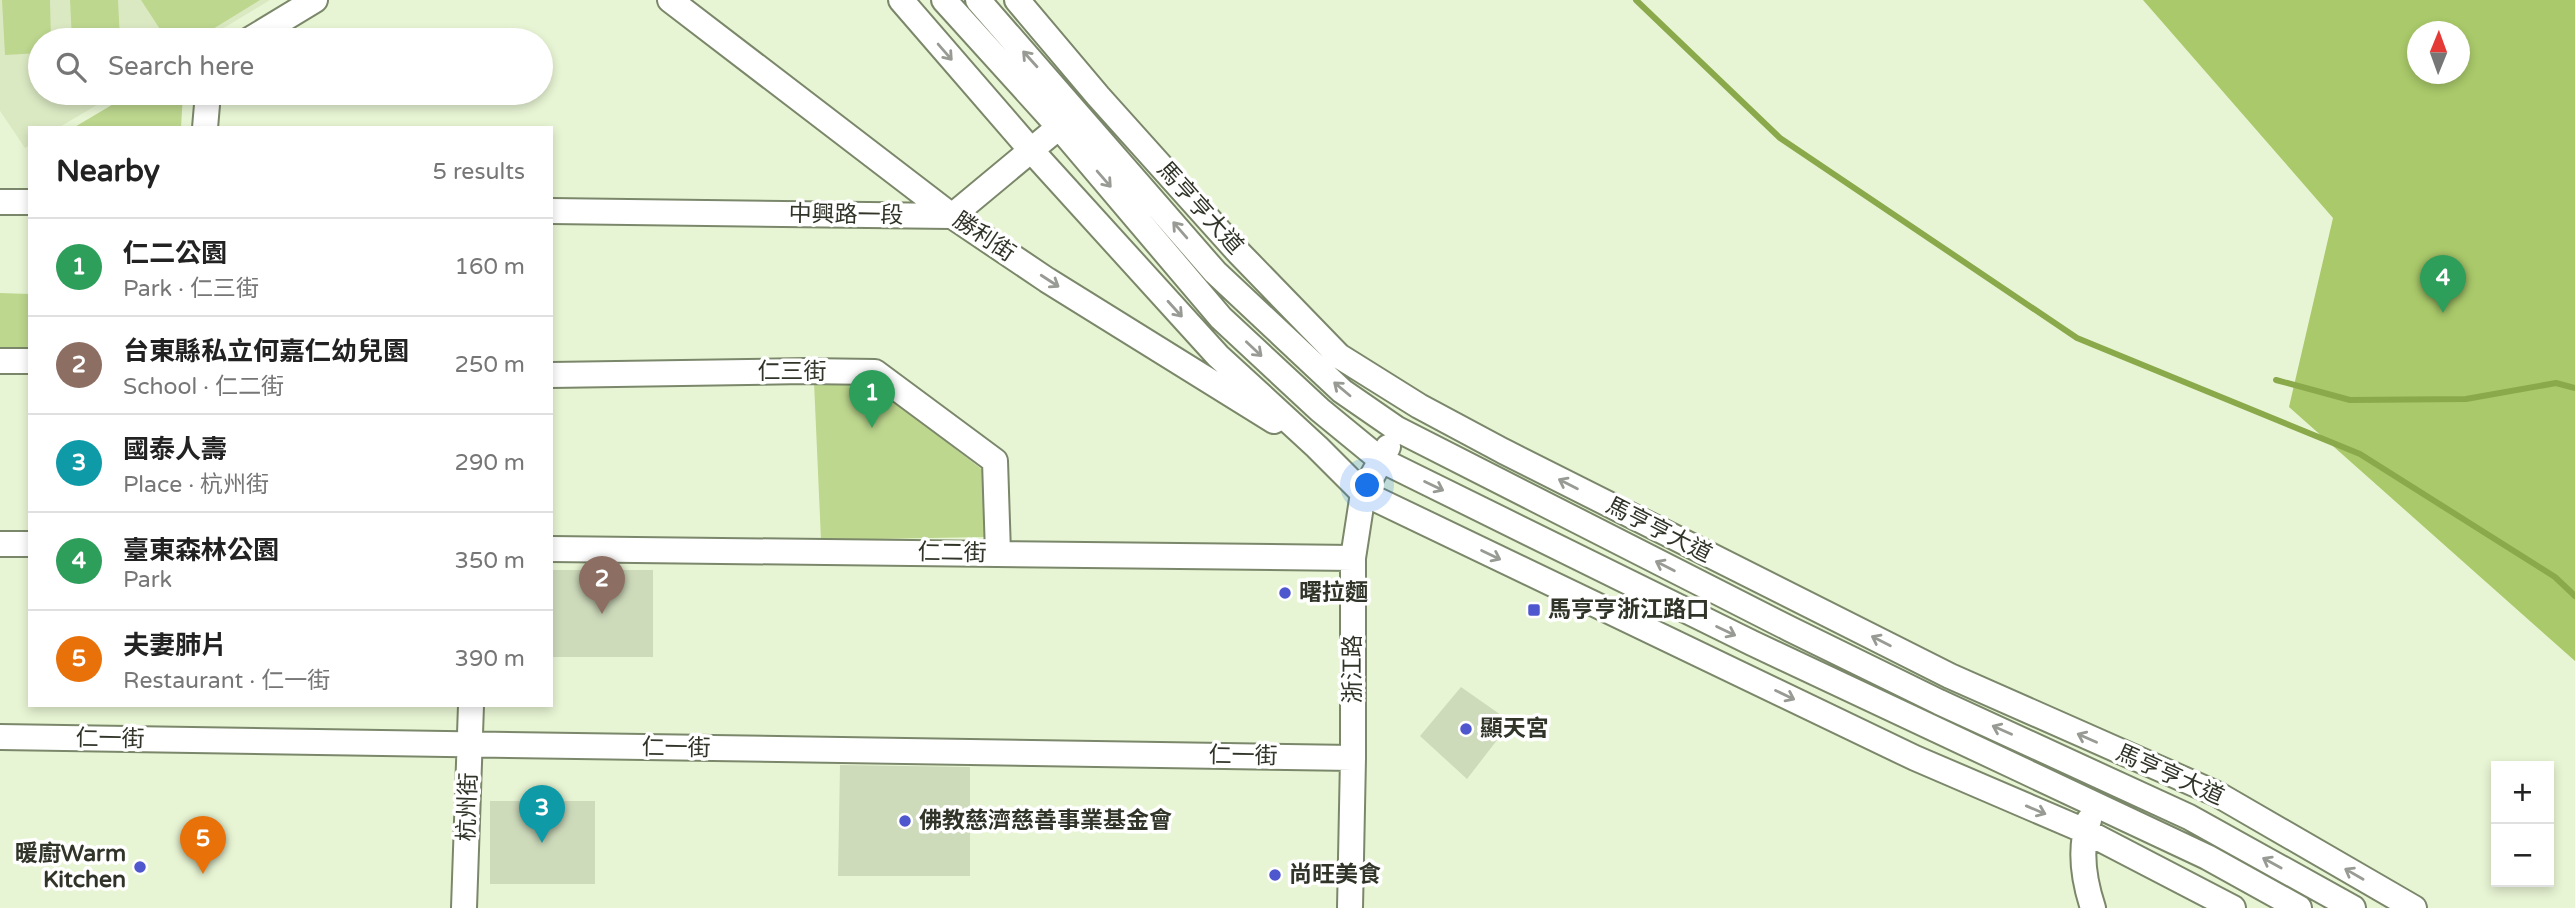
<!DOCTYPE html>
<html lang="en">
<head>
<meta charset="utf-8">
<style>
	:root { --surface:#fff; --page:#f2f2f2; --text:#222; --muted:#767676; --line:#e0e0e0; --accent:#0f766e }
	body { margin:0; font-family:"Varela Round","Noto Sans TC",sans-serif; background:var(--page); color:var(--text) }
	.controls { position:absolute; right:21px; bottom:21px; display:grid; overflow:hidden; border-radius:0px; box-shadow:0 4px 10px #0003 }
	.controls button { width:63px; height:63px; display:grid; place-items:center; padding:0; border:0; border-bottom:2px solid var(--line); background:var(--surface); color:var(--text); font:35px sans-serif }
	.compass { position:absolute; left:2407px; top:21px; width:63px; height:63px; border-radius:50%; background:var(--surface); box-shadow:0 4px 10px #0003; rotate:1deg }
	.you { position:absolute; left:1368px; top:486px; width:24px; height:24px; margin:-18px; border:5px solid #fff; border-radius:50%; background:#1a73e8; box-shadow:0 0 0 10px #1a73e833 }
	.badge { display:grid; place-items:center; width:46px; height:46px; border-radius:50%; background:var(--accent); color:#fff; font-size:23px; font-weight:700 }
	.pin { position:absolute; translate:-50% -58px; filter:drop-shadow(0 2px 4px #0008) }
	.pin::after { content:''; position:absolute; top:37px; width:24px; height:21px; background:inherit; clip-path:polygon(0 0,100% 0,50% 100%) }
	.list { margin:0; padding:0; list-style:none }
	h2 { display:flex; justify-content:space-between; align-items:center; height:91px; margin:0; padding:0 28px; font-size:30px }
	h2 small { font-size:23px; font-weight:400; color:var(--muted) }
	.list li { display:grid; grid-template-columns:46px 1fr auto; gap:21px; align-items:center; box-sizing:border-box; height:98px; padding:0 28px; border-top:2px solid var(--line) }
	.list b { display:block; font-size:26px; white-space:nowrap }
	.list p { margin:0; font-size:23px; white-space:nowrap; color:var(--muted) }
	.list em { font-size:23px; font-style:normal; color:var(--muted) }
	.icon { flex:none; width:38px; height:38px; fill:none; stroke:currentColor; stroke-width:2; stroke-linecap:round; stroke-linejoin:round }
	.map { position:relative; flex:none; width:2575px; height:908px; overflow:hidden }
	.search { position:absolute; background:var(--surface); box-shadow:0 4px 10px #0003; left:28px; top:28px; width:525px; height:77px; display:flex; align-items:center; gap:18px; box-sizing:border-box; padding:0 24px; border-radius:38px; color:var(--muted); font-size:26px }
	.panel { position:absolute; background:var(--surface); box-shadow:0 4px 10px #0003; left:28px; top:126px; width:525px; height:581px; border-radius:0px }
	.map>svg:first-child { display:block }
</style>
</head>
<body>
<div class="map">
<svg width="2575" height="908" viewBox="0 0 2575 908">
	<rect width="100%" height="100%" fill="#e8f5d4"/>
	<path fill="#dbe9c3" d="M0,0H270L204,40H40V93H117L58,128H30V145L25,148L0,111Z"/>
	<path fill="#bdd78e" d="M2,0H50L51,40H40V53L5,55Z
		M70,0H118L120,40H72Z
		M141,0H260L195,40H167Z
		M132,93H183L181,128H73Z
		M0,293L30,294V355L0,354Z
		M814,382L872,384L984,471L985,537L821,540Z"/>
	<path fill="#a9c96a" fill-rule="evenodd" d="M2143,0H2575V661L2289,407L2333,218ZM2418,32H2460V74H2418Z"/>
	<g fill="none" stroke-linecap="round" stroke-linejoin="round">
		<path stroke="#8aa94b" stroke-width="6" d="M1636,0L1780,138L2077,338L2360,454L2555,577L2575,596
			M2276,380L2350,400L2466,399L2556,383L2575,388"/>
	</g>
	<path fill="#cedbbb" d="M551,570H653V657H551Z
		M1461,687L1511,722L1467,779L1420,736Z
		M840,765L970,767V876H838Z
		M490,801H595V884H490Z"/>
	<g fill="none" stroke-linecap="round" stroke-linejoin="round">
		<g stroke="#7b876a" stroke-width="28">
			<path id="minor" d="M670,0L952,216L1047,280L1274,421
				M901,0L1030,149L1218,356L1317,447L1363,493L1915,758L2085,831L2233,908
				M944,0L1059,127L1221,318L1320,410L1381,460L1752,643L2207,857L2299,908
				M978,0L1215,272L1342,391L1397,429L1790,629L1939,702L2189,817L2353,908
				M1017,0L1098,96L1239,253L1339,356L1419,406L1503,451L1950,676L2217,794L2414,908
				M249,40L315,0
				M205,128L208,93
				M0,202H30
				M551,211L952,216L1071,117
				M0,361H30
				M551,375L805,371L875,372L995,461L998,553
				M0,544H30
				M551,549L1353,558
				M0,737L1353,758
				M2089,820C2079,848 2084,881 2093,908
				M464,908L471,705
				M1350,908L1353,758V558L1363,493L1388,447"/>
		</g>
		<use href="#minor" stroke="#fff" stroke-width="24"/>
	</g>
	<defs><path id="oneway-shaft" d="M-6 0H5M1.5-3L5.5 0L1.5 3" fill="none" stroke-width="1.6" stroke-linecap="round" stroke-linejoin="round" transform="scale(1.75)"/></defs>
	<g stroke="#989a94">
		<use href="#oneway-shaft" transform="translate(945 52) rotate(49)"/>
		<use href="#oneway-shaft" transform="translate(1030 59) rotate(-132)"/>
		<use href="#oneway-shaft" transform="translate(1104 179) rotate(49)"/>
		<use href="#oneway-shaft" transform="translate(1180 230) rotate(-131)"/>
		<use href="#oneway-shaft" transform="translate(1050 281) rotate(33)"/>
		<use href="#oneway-shaft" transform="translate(1175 309) rotate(48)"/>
		<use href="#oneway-shaft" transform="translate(1254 349) rotate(43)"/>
		<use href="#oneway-shaft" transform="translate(1342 389) rotate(-140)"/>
		<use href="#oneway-shaft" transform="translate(1568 484) rotate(-153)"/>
		<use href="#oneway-shaft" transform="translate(1434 486) rotate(26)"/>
		<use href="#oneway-shaft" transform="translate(1491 555) rotate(26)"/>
		<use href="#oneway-shaft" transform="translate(1665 566) rotate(-153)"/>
		<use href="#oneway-shaft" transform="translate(1726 631) rotate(26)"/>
		<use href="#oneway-shaft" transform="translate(1881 641) rotate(-153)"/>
		<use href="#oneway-shaft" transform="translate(1785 695) rotate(26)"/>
		<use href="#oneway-shaft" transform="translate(2002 730) rotate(-156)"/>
		<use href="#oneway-shaft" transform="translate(2087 738) rotate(-156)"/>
		<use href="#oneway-shaft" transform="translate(2036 810) rotate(23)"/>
		<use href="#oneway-shaft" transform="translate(2272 863) rotate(-151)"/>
		<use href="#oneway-shaft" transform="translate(2354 874) rotate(-150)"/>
	</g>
	<g fill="#4e57cd" stroke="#fff" stroke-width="2.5">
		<circle cx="1285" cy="593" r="7"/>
		<rect x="1527" y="603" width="14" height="14" rx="3.5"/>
		<circle cx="1466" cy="729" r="7"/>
		<circle cx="905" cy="821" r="7"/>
		<circle cx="140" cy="867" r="7"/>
		<circle cx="1275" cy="875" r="7"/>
	</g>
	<g text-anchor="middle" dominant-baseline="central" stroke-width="7" stroke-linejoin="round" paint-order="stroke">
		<g font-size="23" fill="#313529" stroke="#fff">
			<text transform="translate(1200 208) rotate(48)">馬亨亨大道</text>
			<text transform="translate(846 215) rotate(1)">中興路一段</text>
			<text transform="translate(984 237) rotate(34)">勝利街</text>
			<text x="792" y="372">仁三街</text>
			<text transform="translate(1659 530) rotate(27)">馬亨亨大道</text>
			<text transform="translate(952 553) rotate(1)">仁二街</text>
			<text transform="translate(1353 669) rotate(-90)">浙江路</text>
			<text transform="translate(110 739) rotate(1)">仁一街</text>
			<text transform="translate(676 748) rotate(1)">仁一街</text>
			<text transform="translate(1243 756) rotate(1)">仁一街</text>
			<text transform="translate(2170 775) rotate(24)">馬亨亨大道</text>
			<text transform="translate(468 807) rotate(-88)">杭州街</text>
		</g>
		<g font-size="23" font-weight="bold" fill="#313529" stroke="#fff" text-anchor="start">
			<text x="1299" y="593">曙拉麵</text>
			<text x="1548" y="610">馬亨亨浙江路口</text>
			<text x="1480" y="729">顯天宮</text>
			<text x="919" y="821">佛教慈濟慈善事業基金會</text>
			<text x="126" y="854" text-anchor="end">暖廚Warm<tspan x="126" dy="26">Kitchen</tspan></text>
			<text x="1289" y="875">尚旺美食</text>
		</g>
	</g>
</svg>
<div class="controls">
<button>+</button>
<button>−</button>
</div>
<svg class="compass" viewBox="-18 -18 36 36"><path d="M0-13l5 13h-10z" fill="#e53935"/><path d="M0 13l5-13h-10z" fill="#767676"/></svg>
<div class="you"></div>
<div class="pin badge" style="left:872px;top:428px;background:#2e9e5b">1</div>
<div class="pin badge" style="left:602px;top:614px;background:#8d6e63">2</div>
<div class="pin badge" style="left:542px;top:843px;background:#0f9aa8">3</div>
<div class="pin badge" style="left:2443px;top:313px;background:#2e9e5b">4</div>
<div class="pin badge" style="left:203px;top:874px;background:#e8710a">5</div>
<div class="search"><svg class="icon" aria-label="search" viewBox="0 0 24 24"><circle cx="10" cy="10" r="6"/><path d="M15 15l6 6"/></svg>Search here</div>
<section class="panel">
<h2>Nearby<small>5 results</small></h2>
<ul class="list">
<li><span class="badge" style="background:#2e9e5b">1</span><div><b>仁二公園</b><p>Park · 仁三街</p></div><em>160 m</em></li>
<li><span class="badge" style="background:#8d6e63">2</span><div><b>台東縣私立何嘉仁幼兒園</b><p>School · 仁二街</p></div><em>250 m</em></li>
<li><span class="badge" style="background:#0f9aa8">3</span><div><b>國泰人壽</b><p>Place · 杭州街</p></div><em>290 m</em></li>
<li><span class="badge" style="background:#2e9e5b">4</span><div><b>臺東森林公園</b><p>Park</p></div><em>350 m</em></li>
<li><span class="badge" style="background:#e8710a">5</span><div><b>夫妻肺片</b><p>Restaurant · 仁一街</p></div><em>390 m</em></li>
</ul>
</section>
</div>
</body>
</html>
